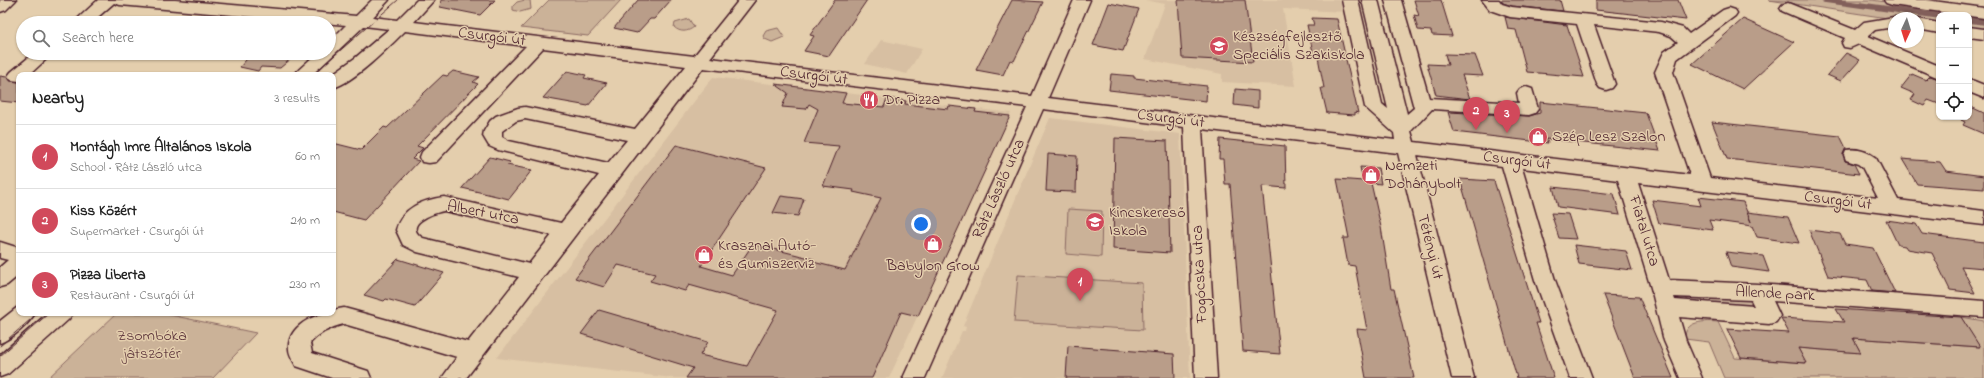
<!DOCTYPE html>
<html lang="en">
<head>
<meta charset="utf-8">
<style>
	:root { --surface:#fff; --page:#f2f2f2; --text:#222; --muted:#767676; --line:#e0e0e0; --accent:#d1495b }
	body { margin:0; font-family:"Indie Flower",sans-serif; background:var(--page); color:var(--text) }
	.controls { position:absolute; right:12px; top:12px; display:grid; overflow:hidden; border-radius:8px; box-shadow:0 1px 3px #0004 }
	.controls button { width:36px; height:36px; display:grid; place-items:center; padding:0; border:0; border-bottom:1px solid var(--line); background:var(--surface); color:var(--text); font:20px sans-serif }
	.compass { position:absolute; left:1888px; top:12px; width:36px; height:36px; border-radius:50%; background:var(--surface); box-shadow:0 1px 3px #0004; rotate:184deg }
	.you { position:absolute; left:921px; top:224px; width:14px; height:14px; margin:-10px; border:3px solid #fff; border-radius:50%; background:#1a73e8; box-shadow:0 0 0 6px #1a73e833 }
	.badge { display:grid; place-items:center; width:26px; height:26px; border-radius:50%; background:var(--accent); color:#fff; font-size:13px; font-weight:700 }
	.pin { position:absolute; translate:-50% -33px; filter:drop-shadow(0 1px 2px #0008) }
	.pin::after { content:''; position:absolute; top:21px; width:14px; height:12px; background:inherit; clip-path:polygon(0 0,100% 0,50% 100%) }
	.list { margin:0; padding:0; list-style:none }
	h2 { display:flex; justify-content:space-between; align-items:center; height:52px; margin:0; padding:0 16px; font-size:17px }
	h2 small { font-size:13px; font-weight:400; color:var(--muted) }
	.list li { display:grid; grid-template-columns:26px 1fr auto; gap:12px; align-items:center; box-sizing:border-box; height:64px; padding:0 16px; border-top:1px solid var(--line) }
	.list b { display:block; font-size:15px; white-space:nowrap }
	.list p { margin:0; font-size:13px; white-space:nowrap; color:var(--muted) }
	.list em { font-size:13px; font-style:normal; color:var(--muted) }
	.icon { flex:none; width:22px; height:22px; fill:none; stroke:currentColor; stroke-width:2; stroke-linecap:round; stroke-linejoin:round }
	.map { position:relative; flex:none; width:1984px; height:378px; overflow:hidden }
	.search { position:absolute; background:var(--surface); box-shadow:0 1px 3px #0004; left:16px; top:16px; width:320px; height:44px; display:flex; align-items:center; gap:10px; box-sizing:border-box; padding:0 14px; border-radius:22px; color:var(--muted); font-size:15px }
	.panel { position:absolute; background:var(--surface); box-shadow:0 1px 3px #0004; left:16px; top:72px; width:320px; height:244px; border-radius:8px }
	.map>svg:first-child { display:block }
</style>
</head>
<body>
<div class="map">
<svg width="1984" height="378" viewBox="0 0 1984 378">
	<rect width="100%" height="100%" fill="#e4cead"/>
	<filter id="ink" filterUnits="userSpaceOnUse"><feTurbulence type="fractalNoise" baseFrequency=".025" numOctaves="2"/><feDisplacementMap in="SourceGraphic" scale="8" xChannelSelector="R" yChannelSelector="G"/><feConvolveMatrix kernelMatrix="1 2 1 2 8 2 1 2 1" color-interpolation-filters="sRGB"/></filter>
	<g filter="url(#ink)">
		<path fill="#d7bfa2" d="M1145,0H1344L1347,12L1283,9L1296,86L1222,82V74L1145,59L1165,4Z
			M881,40L922,49L907,74L865,64Z
			M713,77L1011,113L889,378H673L497,358Z
			M1050,118L1180,134L1190,378H942L962,331H965L966,327L963,326L1020,188Z"/>
		<path fill="#cbb298" stroke="#8a6862" d="M525,0H530L531,9L520,12L513,10V6L517,2Z
			M549,0H621L588,36L521,28Z
			M1769,0H1872L1984,16V32L1969,30V15H1939V25L1918,22V18L1894,19Z
			M689,19L694,27C688,32 680,33 674,27L675,23Z
			M778,28L784,37L772,42L765,39L763,36L766,31Z
			M1068,209L1102,211L1101,257L1066,254Z
			M1018,275L1142,283L1143,330L1014,322Z
			M1690,295L1749,297L1756,308L1691,302L1685,298Z
			M117,313H161L256,333L213,378H48Z
			M1961,317L1984,321V378H1724L1709,342L1685,339C1684,320 1705,321 1718,322L1735,358L1805,363L1798,348L1861,353L1853,338L1979,347Z"/>
		<g fill="none" stroke-linecap="round" stroke-linejoin="round">
			<path stroke="#825f5a" stroke-width="5.5" d="M1824,0L1939,16
				M1969,20L1984,22"/>
		</g>
		<path fill="#b99d89" stroke="#4a1f2b" d="M441,0H495L480,15L440,7Z
			M638,0H671L654,19H650L637,33L614,28Z
			M835,0H867L829,56L804,51L814,36L810,35Z
			M1012,0L1043,2L1014,61L1010,60L1003,75L976,70Z
			M1178,0H1245L1253,62L1182,58Z
			M1414,0H1441L1452,36L1432,35L1431,31L1418,30L1414,15L1419,16Z
			M1501,0H1560L1563,11L1512,6L1503,3Z
			M1596,0H1678L1686,20L1596,10Z
			M1109,3L1139,9L1123,51L1093,45Z
			M1505,17L1567,25L1584,77L1527,72L1516,30L1508,29Z
			M1312,18L1337,19L1358,113L1355,112V115L1327,113L1321,88H1324L1317,52H1313L1307,25H1314Z
			M1743,19L1794,42L1743,89L1692,64Z
			M252,53H298L280,68L261,67L258,71L240,67Z
			M1846,53L1860,60L1841,81L1827,75Z
			M1445,54L1475,55L1483,76L1462,75L1470,99L1436,95L1427,64L1448,65Z
			M453,71L479,77L473,82L478,84L417,146L423,148L412,159L419,161L364,220L333,212V143L361,150L384,127L387,128L443,75L447,76Z
			M567,71L586,75L584,78L607,83L588,106L543,98Z
			M1111,74L1134,76V78L1207,86L1206,101L1109,90Z
			M1912,74L1926,80L1930,76L1939,79V104L1928,100L1924,106L1911,100L1915,94L1901,88Z
			M0,76L7,77L11,81L19,82V103L0,101Z
			M775,84L846,93L842,103L884,107L887,98L906,101L905,104L948,109L949,106L976,109L975,112L1010,116L918,316L901,312L872,378H686L693,368L581,334L599,310L708,342L700,355L747,366L778,310L689,285L685,291L650,281L655,274L618,265L604,287L575,278L676,145L766,168L701,266L732,275L753,244L814,259L813,262L845,270L881,198L853,192L854,190L823,186L839,146L804,143L818,109L809,104L806,109L782,107L788,93Z
			M1235,89L1258,91V108L1234,105Z
			M1540,102L1646,113L1660,151L1546,139L1548,143L1454,132L1448,112L1529,116L1540,113Z
			M1971,107L1984,113V134L1963,125L1965,122L1961,120L1963,117H1969Z
			M1712,122L1840,136L1846,148L1843,154L1845,161L1854,164L1859,174L1727,159Z
			M1115,138L1167,141L1170,253L1113,249Z
			M1220,139L1285,146L1286,188L1262,186L1280,354L1243,351L1230,184H1225L1223,159H1219Z
			M1048,154L1077,156L1076,192L1046,191Z
			M490,157L510,162L507,165L532,170L509,199L462,188Z
			M1902,159L1940,162L1946,171L1984,176V189L1917,184Z
			M1360,167L1378,168L1381,184L1371,183L1381,227L1391,289H1394L1414,378H1366L1357,329L1367,330L1355,266L1348,265L1343,238H1349L1337,179L1363,181Z
			M1460,179L1494,181L1539,323H1536L1554,378H1517Z
			M1553,187L1614,194L1620,215L1558,207Z
			M781,196L804,199L798,216L773,213Z
			M1698,197L1743,202L1751,222L1747,212L1788,217L1799,243L1757,237L1752,226L1709,220L1713,230L1659,223L1652,200L1701,206Z
			M1551,213L1568,214L1576,239L1559,238Z
			M1886,220L1916,224L1922,234L1984,242V268L1961,266L1975,293L1950,290L1932,253L1907,249L1905,246L1898,245Z
			M1809,230L1840,234L1845,244L1873,248L1895,293L1872,291L1867,280L1828,276Z
			M1574,245L1626,251L1632,270L1579,264Z
			M1726,252L1763,256L1769,272L1731,267Z
			M398,259L444,273L415,307L386,299L384,301L364,295Z
			M1603,295L1639,297L1673,378H1635Z
			M1836,309L1961,317L1980,347L1853,338L1861,353L1798,348L1806,363L1741,358L1727,329L1789,333L1781,318L1844,322Z
			M1068,346L1174,354L1175,378H1066Z"/>
		<g fill="none" stroke-linecap="round" stroke-linejoin="round">
			<g stroke="#4a1f2b" stroke-width="3">
				<path id="minor" d="M0,0H16L6,10L0,12Z
					M98,0H175L356,16L372,0H389L373,17L397,20L417,0H434L414,22L694,56L739,0H755L710,58L1032,96L1074,0H1090L1048,98L1395,140L1394,133L1365,107L1342,0H1358L1382,104L1388,109L1362,0H1378L1407,114L1414,108L1385,0H1401L1429,98L1519,103L1517,93L1520,89L1526,87L1532,89L1538,109L1535,113L1529,115L1432,109L1411,131L1414,142L1690,175L1655,72L1664,52L1678,42L1671,36L1659,32L1594,25L1615,84L1612,88L1606,90L1600,88L1597,84L1577,24L1510,17L1490,10L1482,0H1499L1502,4L1512,7L1661,22L1683,28L1689,34L1723,10L1729,8L1735,10L1737,13L1735,16L1677,59L1673,72L1710,178L1878,198L1862,167L1858,164L1846,160L1844,155L1846,150C1856,148 1868,151 1876,158L1898,200L1984,211V225L1638,183L1669,280L1758,284L1984,301V317L1773,301L1780,316L1776,322L1769,324L1679,317L1686,341L1702,378H1680L1664,341L1651,288L1618,180L1522,168L1555,280L1592,378H1570L1535,280L1502,166L1417,155L1474,378H1452L1398,153L1202,129L1217,378H1195L1184,127L1043,109L925,378H903L1027,107L703,68L466,378H442L457,357L344,324C331,327 319,333 310,343L312,353L368,371L371,378H332L296,366C294,361 289,355 289,349C287,327 314,313 333,313V310L344,308L468,342L519,277L417,252L403,245L396,230C402,207 423,200 444,197L561,223L599,175L498,150L489,146L483,136L484,131L490,121L496,116L518,108L525,107L635,129L686,66L543,48L436,162L429,163L422,162L420,157L422,152L526,46L405,31C389,47 354,82 333,88V75H331L355,58L389,29L364,26L312,75H293L317,53H329V42L346,25L120,5L114,3L91,23H73ZM525,119L627,140L608,163L509,141L502,137V131L516,121ZM444,211L552,235L529,264L423,238C402,225 432,213 444,211ZM1674,297L1751,300L1754,306L1675,300Z
					M1884,0H1926L1984,8V18L1892,5L1886,3Z
					M1788,3L1855,30L1864,22L1894,17L1898,18H1894V27L1875,30L1868,36L1939,66V78L1859,44L1850,48L1844,47L1842,43L1845,38L1782,11L1780,8L1782,5Z
					M1918,19L1939,23V33L1918,29Z
					M1969,27L1984,29V39L1969,37Z
					M34,53H53L29,75H19V81L11,80L8,76L11,72Z
					M1969,79L1984,85V98L1969,92Z
					M0,242L19,248V275L7,285L0,287V267L8,260L0,258Z
					M19,306V313H35C28,325 13,338 0,343V321Z
					M48,313H73L69,319L8,374L0,377V355Z"/>
			</g>
			<use href="#minor" fill="#e4cead" fill-rule="evenodd"/>
			<path stroke="#4a1f2b" stroke-width="1" d="M312,75L398,0
				M0,346L38,313
				M0,356L49,313"/>
		</g>
	</g>
	<defs>
		<g id="school-disc" transform="scale(1)"><circle r="9.5" fill="#d1495b" stroke="#e4cead"/><path d="M0-5L7-2L0 1L-7-2ZM-4 1L0 2.5L4 1V4Q0 6-4 4Z" fill="#fff"/></g>
		<g id="restaurant-disc" transform="scale(1)"><circle r="9.5" fill="#d1495b" stroke="#e4cead"/><path d="M-5-6h1v4h1v-4h1v4h1v-4h1v5L-1.5 .5V6h-2V.5L-5-1ZM5-6V6H3V1.5H1.5Q1.5-4 5-6Z" fill="#fff"/></g>
		<g id="shop-disc" transform="scale(1)"><circle r="9.5" fill="#d1495b" stroke="#e4cead"/><path d="M-5-2.5h2.3a2.7 3.5 0 0 1 5.4 0H5L5.5 6h-11ZM-1.5-2.5h3a1.5 2.3 0 0 0-3 0Z" fill="#fff"/></g>
	</defs>
	<g fill-rule="evenodd">
		<use href="#school-disc" x="1219" y="46"/>
		<use href="#restaurant-disc" x="869" y="100"/>
		<use href="#shop-disc" x="1538" y="137"/>
		<use href="#shop-disc" x="1371" y="175"/>
		<use href="#school-disc" x="1095" y="222"/>
		<use href="#shop-disc" x="933" y="244"/>
		<use href="#shop-disc" x="704" y="255"/>
	</g>
	<g text-anchor="middle" dominant-baseline="central" stroke-width="3" stroke-linejoin="round" paint-order="stroke">
		<g font-size="16" fill="#4a1f2b" stroke="#e4cead">
			<text transform="translate(492 37) rotate(7)">Csurgói út</text>
			<text transform="translate(814 76) rotate(7)">Csurgói út</text>
			<text transform="translate(1171 119) rotate(7)">Csurgói út</text>
			<text transform="translate(1517 161) rotate(7)">Csurgói út</text>
			<text transform="translate(999 189) rotate(-66)">Rátz László utca</text>
			<text transform="translate(1838 201) rotate(7)">Csurgói út</text>
			<text transform="translate(483 213) rotate(11)">Albert utca</text>
			<text transform="translate(1644 231) rotate(73)">Fiatal utca</text>
			<text transform="translate(1430 247) rotate(76)">Tétényi út</text>
			<text transform="translate(1200 274) rotate(-93)">Fogócska utca</text>
			<text transform="translate(1775 294) rotate(3)">Allende park</text>
		</g>
		<g font-size="16" fill="#4a1f2b" stroke="#e4cead" text-anchor="start">
			<text x="1233" y="37">Készségfejlesztő<tspan x="1233" dy="18">Speciális Szakiskola</tspan></text>
			<text x="883" y="100">Dr. Pizza</text>
			<text x="1552" y="137">Szép Lesz Szalon</text>
			<text x="1385" y="166">Nemzeti<tspan x="1385" dy="18">Dohánybolt</tspan></text>
			<text x="1109" y="213">Kincskereső<tspan x="1109" dy="18">Iskola</tspan></text>
			<text x="718" y="246">Krasznai Autó-<tspan x="718" dy="18">és Gumiszerviz</tspan></text>
			<text x="933" y="266" text-anchor="middle">Babylon Grow</text>
		</g>
		<g font-size="16" fill="#5d353b" stroke="#e4cead">
			<text x="152" y="336">Zsombóka<tspan x="152" dy="18">játszótér</tspan></text>
		</g>
	</g>
</svg>
<div class="controls">
<button>+</button>
<button>−</button>
<button><svg class="icon" aria-label="locate" viewBox="0 0 24 24"><circle cx="12" cy="12" r="6"/><path d="M12 2v4M12 18v4M2 12h4M18 12h4"/></svg></button>
</div>
<svg class="compass" viewBox="-18 -18 36 36"><path d="M0-13l5 13h-10z" fill="#e53935"/><path d="M0 13l5-13h-10z" fill="#767676"/></svg>
<div class="you"></div>
<div class="pin badge" style="left:1080px;top:301px">1</div>
<div class="pin badge" style="left:1476px;top:130px">2</div>
<div class="pin badge" style="left:1507px;top:133px">3</div>
<div class="search"><svg class="icon" aria-label="search" viewBox="0 0 24 24"><circle cx="10" cy="10" r="6"/><path d="M15 15l6 6"/></svg>Search here</div>
<section class="panel">
<h2>Nearby<small>3 results</small></h2>
<ul class="list">
<li><span class="badge">1</span><div><b>Montágh Imre Általános Iskola</b><p>School · Rátz László utca</p></div><em>60 m</em></li>
<li><span class="badge">2</span><div><b>Kiss Közért</b><p>Supermarket · Csurgói út</p></div><em>210 m</em></li>
<li><span class="badge">3</span><div><b>Pizza Liberta</b><p>Restaurant · Csurgói út</p></div><em>230 m</em></li>
</ul>
</section>
</div>
</body>
</html>
